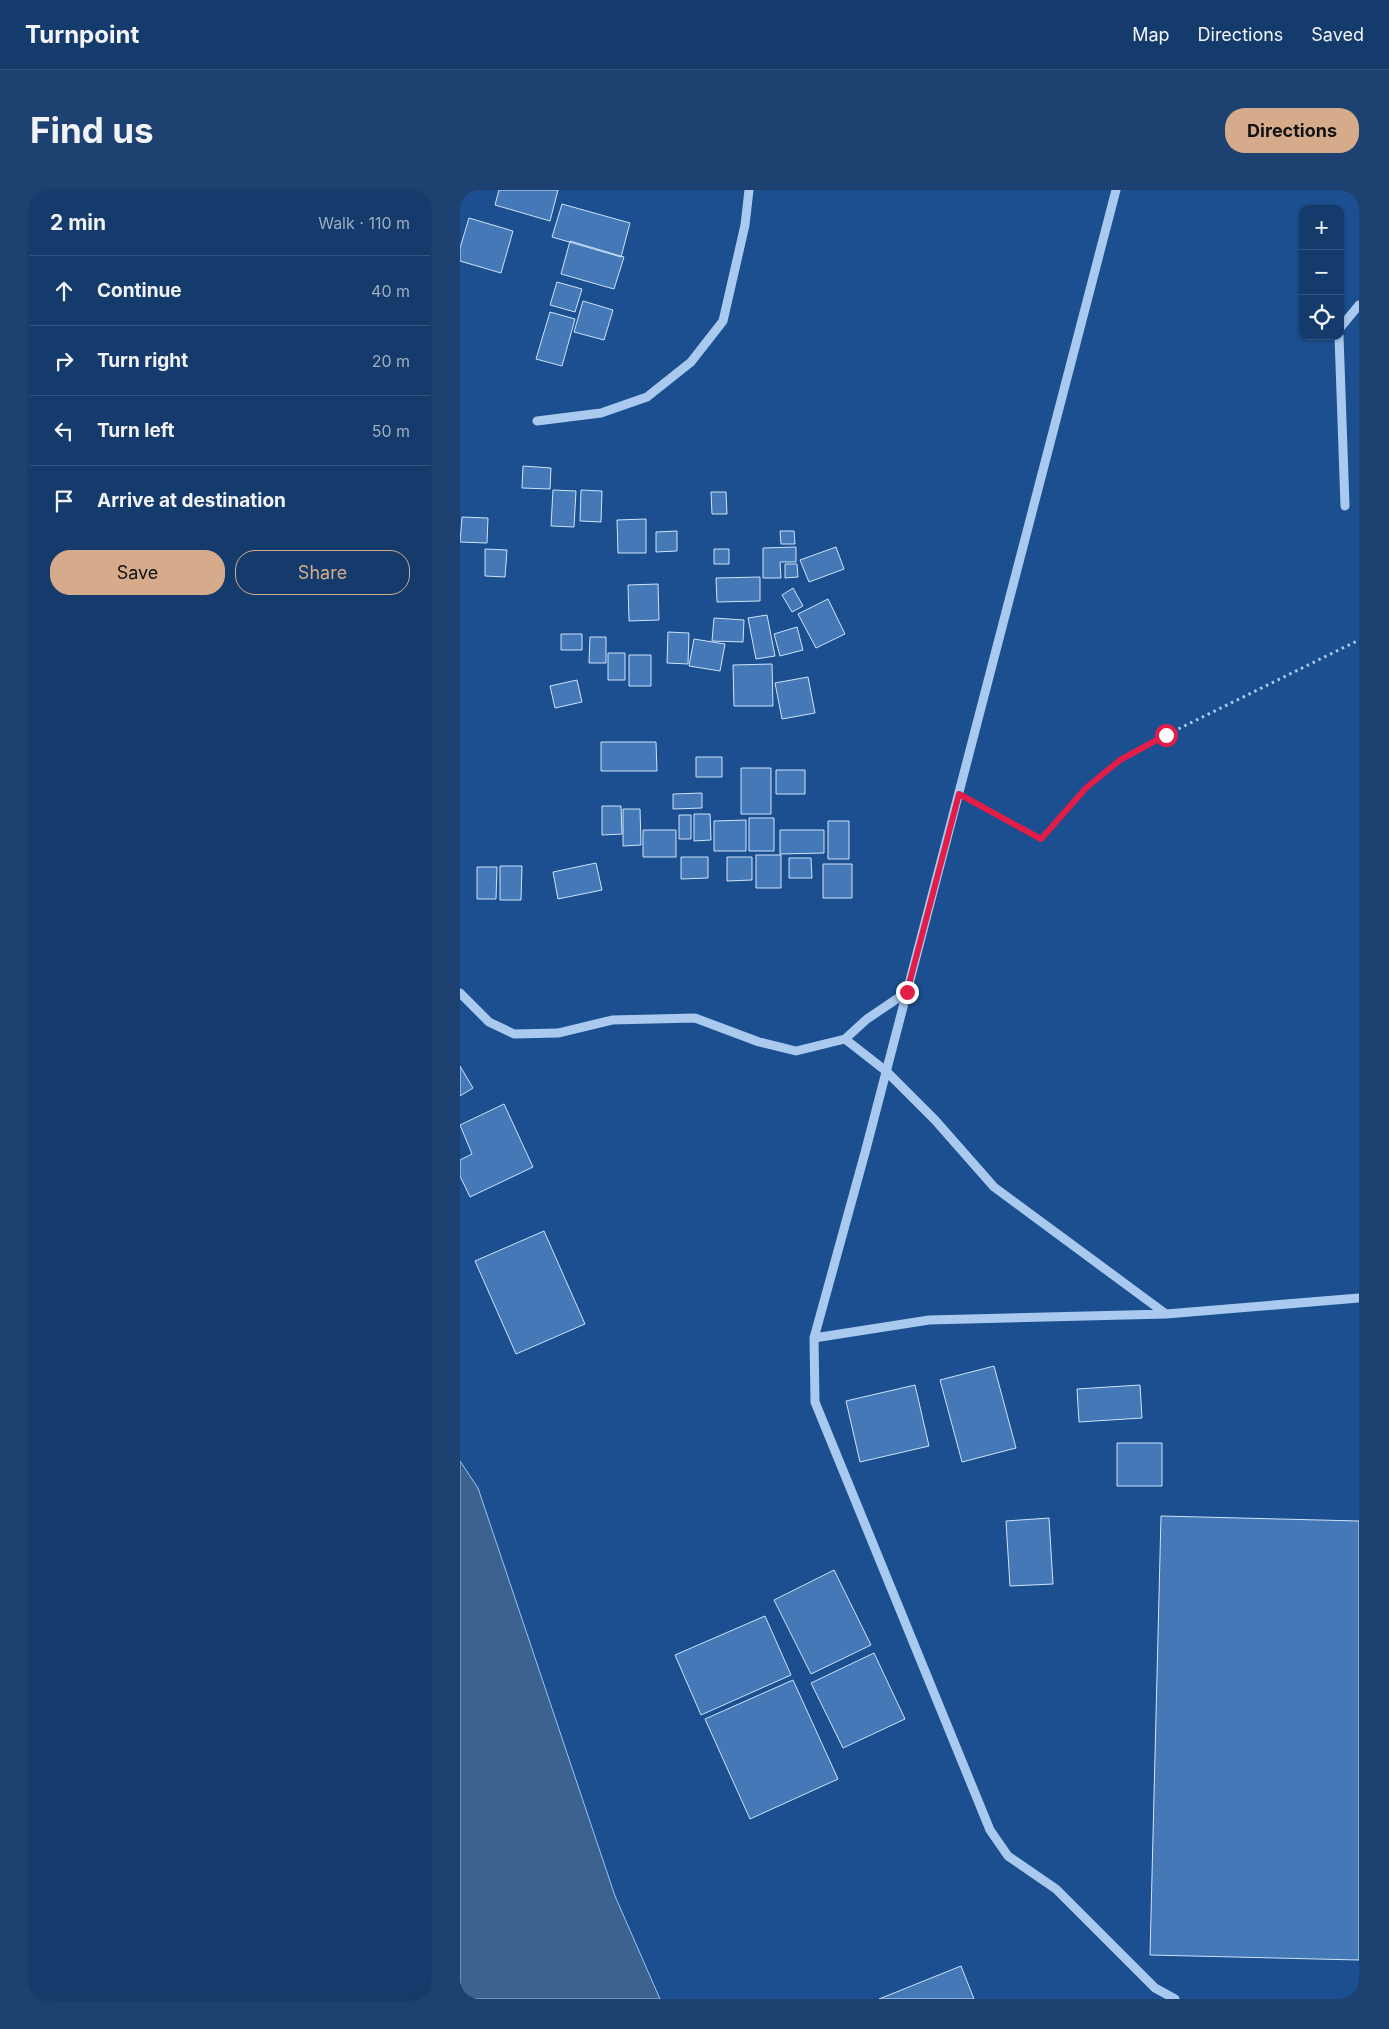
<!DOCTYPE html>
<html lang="en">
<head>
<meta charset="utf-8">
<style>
	:root { --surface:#143b6b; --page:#1d4271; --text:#f1f3f6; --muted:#9dadc1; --line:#33557e; --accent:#d6ab8b }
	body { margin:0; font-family:Inter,sans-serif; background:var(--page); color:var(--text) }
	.controls { position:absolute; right:15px; top:15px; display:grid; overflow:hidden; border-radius:10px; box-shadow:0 1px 4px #0004 }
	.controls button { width:45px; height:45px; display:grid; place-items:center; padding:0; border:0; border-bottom:1px solid var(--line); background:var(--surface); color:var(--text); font:25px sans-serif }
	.stop { position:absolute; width:15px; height:15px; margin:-11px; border:4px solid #e11d48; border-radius:50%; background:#fff }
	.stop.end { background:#e11d48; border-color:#fff; box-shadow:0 1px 5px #0008 }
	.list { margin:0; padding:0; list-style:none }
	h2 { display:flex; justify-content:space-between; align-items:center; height:65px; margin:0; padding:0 20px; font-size:21px }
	h2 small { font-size:16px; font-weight:400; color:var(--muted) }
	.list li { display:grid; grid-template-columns:32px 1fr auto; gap:15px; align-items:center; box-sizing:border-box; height:70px; padding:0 20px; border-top:1px solid var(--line) }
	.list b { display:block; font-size:19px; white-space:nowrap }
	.list em { font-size:16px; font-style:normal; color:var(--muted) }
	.actions { display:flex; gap:10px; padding:15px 20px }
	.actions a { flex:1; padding:11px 0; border:1px solid var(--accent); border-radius:20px; text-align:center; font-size:18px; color:var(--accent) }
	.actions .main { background:var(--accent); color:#111 }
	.icon { flex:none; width:28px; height:28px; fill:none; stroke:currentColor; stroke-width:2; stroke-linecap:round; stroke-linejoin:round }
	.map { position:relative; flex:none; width:899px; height:1809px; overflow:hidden; border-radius:20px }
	header { display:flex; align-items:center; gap:30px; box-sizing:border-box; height:70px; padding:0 25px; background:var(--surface); border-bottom:1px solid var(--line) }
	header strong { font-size:24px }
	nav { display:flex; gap:28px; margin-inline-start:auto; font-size:18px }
	.intro { display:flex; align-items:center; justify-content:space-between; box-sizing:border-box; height:120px; padding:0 30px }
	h1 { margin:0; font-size:35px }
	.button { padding:12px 22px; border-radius:20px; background:var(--accent); color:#111; font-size:18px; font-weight:700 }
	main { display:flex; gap:30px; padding:0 30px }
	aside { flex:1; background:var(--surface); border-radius:20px; box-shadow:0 1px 4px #0004 }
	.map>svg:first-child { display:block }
</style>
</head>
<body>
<header>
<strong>Turnpoint</strong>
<nav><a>Map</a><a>Directions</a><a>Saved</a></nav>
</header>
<div class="intro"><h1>Find us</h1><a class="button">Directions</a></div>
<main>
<aside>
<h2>2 min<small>Walk · 110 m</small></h2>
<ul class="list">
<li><svg class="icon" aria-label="ahead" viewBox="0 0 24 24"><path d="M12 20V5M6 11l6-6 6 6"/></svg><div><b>Continue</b></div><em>40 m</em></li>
<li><svg class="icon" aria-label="right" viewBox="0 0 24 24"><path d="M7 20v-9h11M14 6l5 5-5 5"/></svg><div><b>Turn right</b></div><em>20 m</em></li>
<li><svg class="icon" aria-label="left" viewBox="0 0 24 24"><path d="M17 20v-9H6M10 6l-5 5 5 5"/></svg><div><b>Turn left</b></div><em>50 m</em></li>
<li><svg class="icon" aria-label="arrive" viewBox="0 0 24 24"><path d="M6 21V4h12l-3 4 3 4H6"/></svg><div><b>Arrive at destination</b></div></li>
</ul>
<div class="actions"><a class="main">Save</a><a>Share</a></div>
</aside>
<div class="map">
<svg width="899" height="1809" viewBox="0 0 899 1809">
	<rect width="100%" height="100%" fill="#1b4f8f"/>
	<path fill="#3c6290" stroke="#9cc4f0" d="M0,1271L18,1298L155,1706L200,1809H0Z"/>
	<path fill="#4478b7" stroke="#cfe3fa" d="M39,0H98L90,31L35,15Z
		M102,14L170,33L161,67L92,47Z
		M9,28L53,41L41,83L0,71V58Z
		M110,51L164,67L154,99L101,84Z
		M97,92L122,99L115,122L90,115Z
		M123,111L153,120L144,150L114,142Z
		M90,122L115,129L102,176L76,169Z
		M63,276L91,278L90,299L62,298Z
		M93,300L116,301L114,337L91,336Z
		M121,300L142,301L141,332L120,331Z
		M251,302H266L267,324H252Z
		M2,327L28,328L27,353L0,352Z
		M186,329V363H158L157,330Z
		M217,341V361L196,362V342Z
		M320,341H334L335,354H321Z
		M336,357V372H320L321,388H303V358Z
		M376,357L384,379L349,392L340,370Z
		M25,359L47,360L45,387L25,386Z
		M254,359H269V374H254Z
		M325,374H337L338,387L325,388Z
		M300,387V411L257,412L256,388Z
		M198,394L199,430L169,431L168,395Z
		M333,398L343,416L332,422L322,405Z
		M368,409L385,444L356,458L338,424Z
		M307,425L315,466L296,469L288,428Z
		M254,428L284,430L283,452L252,451Z
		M337,437L343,460L320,466L314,444Z
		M208,442L229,443L228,474L207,473Z
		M101,444H122V460H101Z
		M130,447H146V473H129Z
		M234,449L265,454L260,481L229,476Z
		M148,463H165V490H148Z
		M169,465H191V496H169Z
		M312,474L313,516H274L273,475Z
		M348,487L355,523L322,529L315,493Z
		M117,490L122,512L95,518L90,496Z
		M141,552H196L197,581H141Z
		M236,567H262V587H236Z
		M281,578H311V624H281Z
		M316,580H345V604H316Z
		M242,603V618L213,619V604Z
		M142,616H161L162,644L142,645Z
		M163,619H180L181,655L163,656Z
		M234,624H250L251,650L234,651Z
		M219,625H231V649H219Z
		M289,628H314V661H289Z
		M286,630V661H254V631Z
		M368,631H389V669H368Z
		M183,640H216V667H183Z
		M320,640H364V663L320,664Z
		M296,665H321V698H296Z
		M221,667H248V688L221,689Z
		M267,667H292V690L267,691Z
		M329,668H351L352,688H329Z
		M136,673L142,700L98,709L93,682Z
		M363,674H392V708H363Z
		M40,676H62L61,710H40Z
		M17,677H37L36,709H17Z
		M0,876L13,898L0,906Z
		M44,914L73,977L10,1007L0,986V970L12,964L0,935Z
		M84,1041L125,1134L56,1164L15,1071Z
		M534,1176L556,1258L502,1272L480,1190Z
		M455,1195L469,1256L400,1272L386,1211Z
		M680,1195L682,1228L619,1232L617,1199Z
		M657,1253H702V1296H657Z
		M701,1326L899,1331V1770L690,1765Z
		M589,1328L593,1394L550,1396L546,1331Z
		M374,1380L411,1455L351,1484L314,1410Z
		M305,1426L331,1485L241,1525L215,1465Z
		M414,1463L445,1529L383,1558L351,1493Z
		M333,1490L378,1589L290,1629L245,1529Z
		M501,1776L514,1809H419Z"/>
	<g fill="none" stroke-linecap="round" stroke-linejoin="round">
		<path stroke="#a9c9ee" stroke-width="3" stroke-dasharray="2.5 4" stroke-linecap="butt" d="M515,613L581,649L626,598L660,570L706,545L899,450"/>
		<path stroke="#a9c9ee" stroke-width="9" d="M656,0L406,959L354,1148L355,1212L530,1640L548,1666L596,1699L695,1798L715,1809
			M880,138L899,115
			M879,146L885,316
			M77,231L141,223L187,207L231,172L263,131L285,35L289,0
			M0,803L29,832L54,844L98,843L152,830L235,828L299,852L336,861L385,849L426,881L475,930L534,997L706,1124
			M385,849L407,829L447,802
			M354,1148L469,1130L706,1124L899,1108"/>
	</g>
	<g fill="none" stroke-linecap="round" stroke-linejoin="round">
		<path stroke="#e11d48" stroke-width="6" d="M447,802L499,604L581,649L626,598L660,570L706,545"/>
	</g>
</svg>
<div class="controls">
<button>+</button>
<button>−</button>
<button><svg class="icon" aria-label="locate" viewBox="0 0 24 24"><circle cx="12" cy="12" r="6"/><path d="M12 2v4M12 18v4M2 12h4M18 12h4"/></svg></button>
</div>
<div class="stop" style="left:706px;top:545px"></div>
<div class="stop end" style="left:447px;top:802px"></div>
</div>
</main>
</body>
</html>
